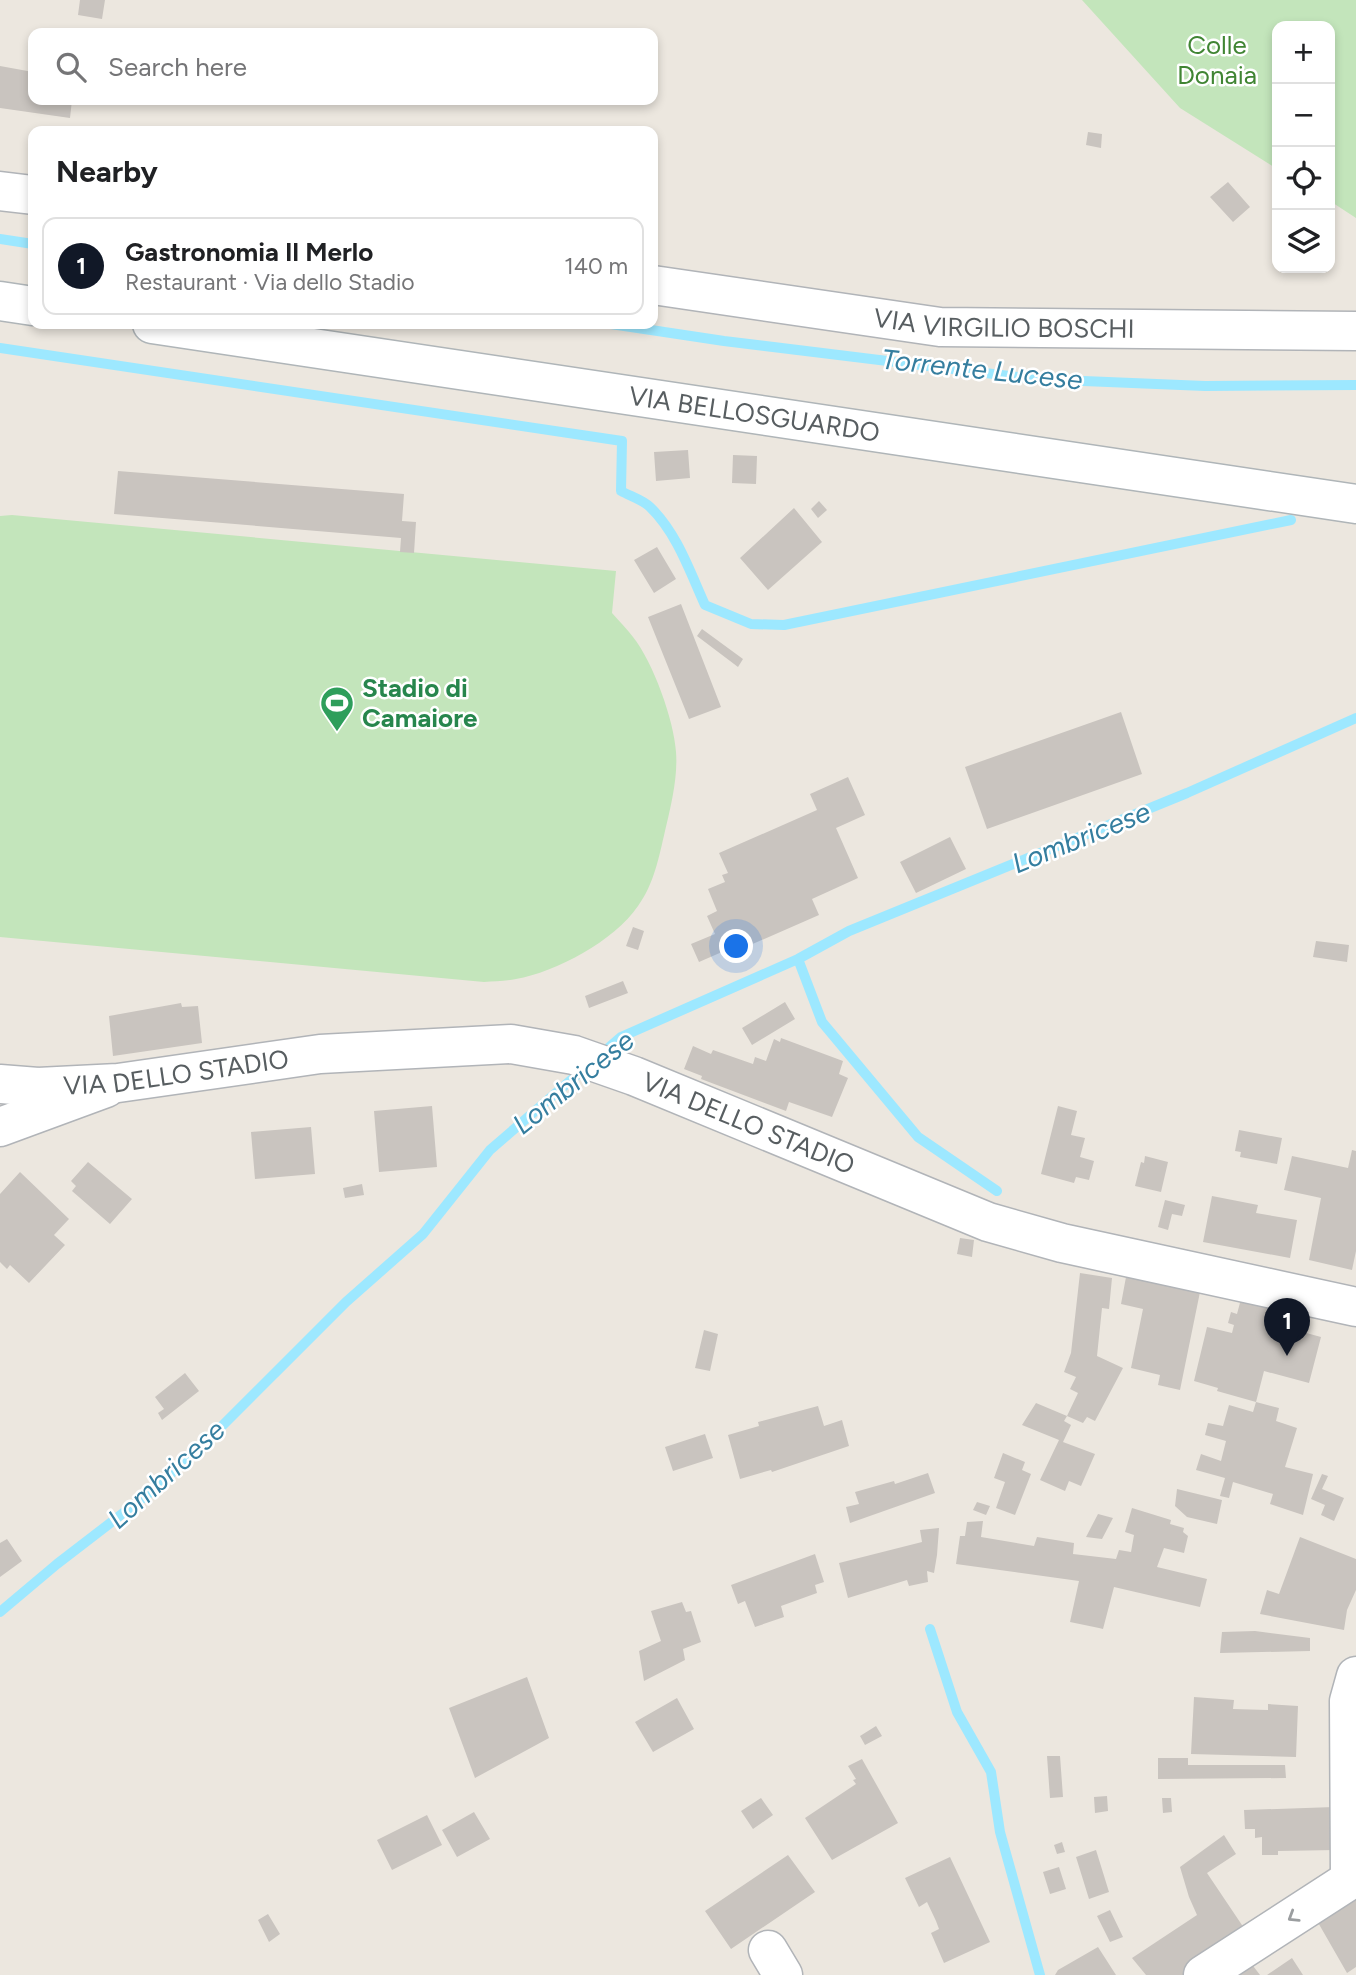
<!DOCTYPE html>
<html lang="en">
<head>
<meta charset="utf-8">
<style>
	:root { --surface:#fff; --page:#f2f2f2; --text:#202124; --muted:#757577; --line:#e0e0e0; --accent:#111827 }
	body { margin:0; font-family:Figtree,sans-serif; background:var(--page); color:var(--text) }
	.controls { position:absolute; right:21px; top:21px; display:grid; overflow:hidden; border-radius:14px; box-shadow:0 4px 10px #0003 }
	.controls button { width:63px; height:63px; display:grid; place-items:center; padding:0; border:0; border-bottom:2px solid var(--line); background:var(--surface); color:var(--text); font:35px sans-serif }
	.you { position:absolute; left:737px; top:947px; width:24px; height:24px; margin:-18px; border:5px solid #fff; border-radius:50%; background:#1a73e8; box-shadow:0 0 0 10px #1a73e833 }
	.badge { display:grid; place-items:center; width:46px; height:46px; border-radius:50%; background:var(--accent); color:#fff; font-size:23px; font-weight:700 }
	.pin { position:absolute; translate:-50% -58px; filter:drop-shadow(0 2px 4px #0008) }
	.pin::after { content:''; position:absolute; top:37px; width:24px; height:21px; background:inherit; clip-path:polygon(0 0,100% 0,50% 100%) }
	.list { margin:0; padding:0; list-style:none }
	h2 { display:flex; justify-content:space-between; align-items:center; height:91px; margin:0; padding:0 28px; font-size:30px }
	h2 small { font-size:23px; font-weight:400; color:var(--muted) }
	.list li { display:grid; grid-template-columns:46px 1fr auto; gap:21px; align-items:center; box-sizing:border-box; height:98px; margin:0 14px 14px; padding:0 14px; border:2px solid var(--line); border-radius:14px }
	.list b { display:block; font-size:26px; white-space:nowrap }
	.list p { margin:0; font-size:23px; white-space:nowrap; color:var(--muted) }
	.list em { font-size:23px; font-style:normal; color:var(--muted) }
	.icon { flex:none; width:38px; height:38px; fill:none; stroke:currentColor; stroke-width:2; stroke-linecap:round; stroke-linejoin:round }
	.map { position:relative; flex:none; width:1356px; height:1975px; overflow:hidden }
	.search { position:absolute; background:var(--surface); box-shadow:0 4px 10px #0003; left:28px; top:28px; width:630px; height:77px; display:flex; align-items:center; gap:18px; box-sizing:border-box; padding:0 24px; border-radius:14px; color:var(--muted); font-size:26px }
	.panel { position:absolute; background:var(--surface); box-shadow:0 4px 10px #0003; left:28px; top:126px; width:630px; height:203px; border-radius:14px }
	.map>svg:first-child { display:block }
</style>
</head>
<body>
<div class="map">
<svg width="1356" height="1975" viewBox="0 0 1356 1975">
	<rect width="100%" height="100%" fill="#ece7df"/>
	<path fill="#c3e5bb" d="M1082,0H1356V218L1330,201V26H1277V169L1180,108Z
		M12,515L616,571L612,613C619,621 627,629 633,637C653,662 674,720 676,752C678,777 671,806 665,831C659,857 654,884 638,906C614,941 556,972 516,979C505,981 494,981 484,982L0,937V516Z"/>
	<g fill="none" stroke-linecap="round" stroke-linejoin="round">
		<path stroke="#9de8ff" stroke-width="10" d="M0,239L33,244
			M611,324L724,341L1035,379L1205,386L1356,385
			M0,348L622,441L621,491C630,496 643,500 650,507C677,533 690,572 705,605L751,624L784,625L1291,520
			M798,959L822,1022L918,1137L997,1191
			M599,1056L621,1037L798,959L849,931L1187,793L1356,718
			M0,1612L57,1564L148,1494L204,1444L346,1302L423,1234L490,1150L585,1068
			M930,1629L957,1712L991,1772L1000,1832L1040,1975"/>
	</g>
	<path fill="#c9c4bf" d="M80,0H105L102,19L78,15Z
		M0,66L33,72V100H72L70,118L0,108Z
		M1088,132L1102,134L1101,148L1086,145Z
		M1228,182L1250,207L1233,222L1210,197Z
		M688,450L690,478L656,481L654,452Z
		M733,455L757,456L756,484L732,483Z
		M118,471L404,494L402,521L416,522L414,553L400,552L401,538L114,514Z
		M819,501L827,510L818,518L811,509Z
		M794,508L822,542L768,590L740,558Z
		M657,547L676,579L654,593L634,560Z
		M681,604L721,707L689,719L648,617Z
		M702,629L743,659L738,667L697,636Z
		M1121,712L1142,774L987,829L965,767Z
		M848,777L865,815L836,828L858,878L812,899L819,915L723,957L722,952L699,962L691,944L715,934L707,916L717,911L708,889L725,882L722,875L728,873L719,853L817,810L810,794Z
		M950,837L966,869L916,893L900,862Z
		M633,927L644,931L638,950L626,946Z
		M1316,941L1349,945L1347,962L1313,957Z
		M623,981L628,993L589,1008L585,996Z
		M785,1002L795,1019L752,1045L742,1028Z
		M181,1003L182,1007L198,1006L202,1043L113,1056L109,1016Z
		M781,1038L843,1061L839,1074L848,1078L832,1117L789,1102L786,1111L701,1079L702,1076L684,1069L693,1046L711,1054L713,1050L753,1064L755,1057L766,1061L774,1039L780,1042Z
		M432,1106L437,1167L379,1172L374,1111Z
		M1058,1106L1077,1111L1071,1135L1085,1138L1080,1157L1094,1161L1089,1180L1076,1177L1074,1183L1041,1174Z
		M311,1127L315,1174L255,1179L251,1132Z
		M1239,1130L1282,1138L1277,1164L1240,1157L1241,1152L1235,1151Z
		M1352,1150L1356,1151V1251L1352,1270L1309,1260L1321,1198L1284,1190L1292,1156L1348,1168Z
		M1145,1156L1168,1162L1161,1192L1135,1186L1141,1162L1144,1163Z
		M88,1162L132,1199L110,1224L72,1191L76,1186L71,1181Z
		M20,1172L69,1219L54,1235L65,1245L29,1283L10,1265L7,1269L0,1262V1194Z
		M362,1184L364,1195L345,1198L343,1188Z
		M1212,1196L1258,1205L1256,1213L1297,1220L1290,1258L1203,1242Z
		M1165,1200L1185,1205L1182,1216L1172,1214L1168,1230L1158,1227Z
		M960,1238L974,1240L972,1257L957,1254Z
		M1080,1273L1112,1278L1109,1309L1102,1308L1097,1356L1123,1368L1095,1421L1087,1417L1083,1423L1067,1416L1078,1393L1070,1389L1076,1377L1064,1372L1071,1353Z
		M1126,1277L1200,1292L1180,1390L1158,1385L1160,1375L1131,1368L1143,1309L1121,1304Z
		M1241,1299L1281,1310L1277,1325L1321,1337L1309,1383L1264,1371L1256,1402L1217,1391L1218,1388L1194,1381L1207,1327L1232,1333L1234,1325L1228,1323L1231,1312L1237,1314Z
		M704,1330L718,1334L710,1371L695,1368Z
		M185,1373L199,1391L162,1420L158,1413L164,1409L155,1397Z
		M1256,1402L1279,1408L1276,1421L1297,1428L1285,1467L1313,1474L1303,1515L1270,1504L1273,1494L1233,1482L1229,1498L1220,1496L1225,1478L1196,1470L1201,1454L1221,1461L1226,1441L1205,1435L1208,1423L1223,1426L1229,1405L1253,1412Z
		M1036,1403L1067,1416L1064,1421L1071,1425L1063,1442L1095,1454L1081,1486L1069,1481L1065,1491L1040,1480L1059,1440L1022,1425Z
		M818,1406L824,1426L842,1420L849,1446L772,1472L771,1470L740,1479L728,1435L759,1426L758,1422Z
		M705,1434L713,1458L673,1471L665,1447Z
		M1003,1453L1025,1462L1022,1470L1031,1474L1015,1515L996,1508L1005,1482L994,1478Z
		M928,1473L935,1493L850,1523L846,1507L859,1504L855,1492L894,1481L895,1484Z
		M1322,1474L1328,1476L1322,1489L1344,1498L1334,1521L1321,1515L1325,1505L1311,1499Z
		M1177,1489L1222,1500L1217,1524L1187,1517L1175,1506Z
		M977,1502L990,1506L986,1515L973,1510Z
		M1132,1508L1171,1520L1170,1524L1184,1528L1183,1532L1188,1536L1184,1553L1164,1548L1157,1567L1207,1579L1200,1607L1114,1587L1103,1629L1099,1628L1070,1622L1079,1581L956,1564L960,1536H965L967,1522L983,1521L981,1537L1034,1546L1037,1537L1074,1543L1073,1554L1116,1559L1119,1550L1131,1552L1134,1535L1125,1532Z
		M1098,1514L1113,1518L1102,1539L1086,1537Z
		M939,1528L937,1555L934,1573L927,1571L928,1582L909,1586L907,1580L848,1598L839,1563L922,1542L920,1530Z
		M1300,1537L1356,1559V1590L1347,1610L1344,1630L1260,1614L1267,1590L1279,1594Z
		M7,1539L22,1561L0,1577V1543Z
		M815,1554L824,1582L815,1585L817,1593L781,1606L784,1617L755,1627L745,1601L738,1604L731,1585Z
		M682,1602L686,1612L691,1611L701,1642L683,1649L685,1660L644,1681L639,1651L661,1641L651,1611Z
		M1255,1631L1310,1638V1651L1220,1653L1222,1632Z
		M527,1677L549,1738L475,1778L449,1708Z
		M1194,1697L1234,1700L1233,1709L1268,1710V1704L1298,1706L1296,1757L1191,1754Z
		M677,1698L694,1729L653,1752L635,1722Z
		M876,1726L882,1736L865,1745L860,1736Z
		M1047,1756H1060L1063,1797L1050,1798Z
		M1158,1758H1188V1765H1285L1286,1778L1158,1779Z
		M862,1759L898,1823L832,1860L805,1818L856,1784L853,1780L856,1779L848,1766Z
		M1107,1796L1108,1811L1095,1813L1094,1797Z
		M761,1798L773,1815L753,1829L741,1811Z
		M1162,1798H1171L1172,1812L1163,1813Z
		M1334,1807L1336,1850L1278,1851V1855H1262V1837L1255,1838V1829H1245L1244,1810Z
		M474,1812L490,1839L457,1857L442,1830Z
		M427,1815L442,1845L392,1870L377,1840Z
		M1224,1835L1236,1854L1207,1873L1248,1934L1186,1975H1146L1132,1958L1197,1915L1189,1897L1180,1867Z
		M1062,1842L1065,1852L1057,1854L1054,1845Z
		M1096,1850L1109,1892L1089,1899L1076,1857Z
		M788,1855L815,1892L731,1949L705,1911Z
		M950,1857L990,1942L944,1963L931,1933L939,1929L936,1921L927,1902L919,1907L905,1878Z
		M1059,1867L1066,1889L1050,1894L1043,1872Z
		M1356,1894V1967L1347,1973L1316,1919Z
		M1110,1910L1123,1937L1110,1942L1097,1916Z
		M268,1914L280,1934L269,1942L258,1920Z
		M1098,1947L1116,1975H1055L1058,1970Z
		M1244,1954L1260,1975H1227Z
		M1292,1958L1303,1975H1267Z"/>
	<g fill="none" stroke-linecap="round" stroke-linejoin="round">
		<g stroke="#b1b4b8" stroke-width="41">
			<g id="minor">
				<path d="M0,191L33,195"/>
				<path id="s1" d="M653,285L940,327L1356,331"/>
				<path d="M0,1127L106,1088"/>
				<path d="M1350,1880L1349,1701L1356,1676"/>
				<path d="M768,1950L783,1975"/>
				<path d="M1203,1975L1356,1876"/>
			</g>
		</g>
		<g stroke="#b1b4b8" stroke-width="41">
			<g id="tertiary">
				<path id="s2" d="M0,1084L38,1087L118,1083L320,1054L511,1044L574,1055L634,1076L988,1222L1062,1243L1356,1307"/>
			</g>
		</g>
		<g stroke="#afb5b8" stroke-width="41">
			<g id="secondary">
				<path d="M0,301L33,306"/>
				<path id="s3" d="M152,324L1356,504"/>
			</g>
		</g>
		<use href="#minor" stroke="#fff" stroke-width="38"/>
		<use href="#tertiary" stroke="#fff" stroke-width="38"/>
		<use href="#secondary" stroke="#fff" stroke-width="38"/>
	</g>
	<defs><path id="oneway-chevron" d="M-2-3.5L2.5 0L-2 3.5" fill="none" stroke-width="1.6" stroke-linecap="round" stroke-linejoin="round" transform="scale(1.75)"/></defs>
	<use stroke="#9b9ea0" href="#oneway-chevron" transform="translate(1293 1917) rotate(148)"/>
	<defs>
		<g id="stadium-pin" transform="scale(1.75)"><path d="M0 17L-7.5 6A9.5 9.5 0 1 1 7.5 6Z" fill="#2e9e5b" stroke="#fff"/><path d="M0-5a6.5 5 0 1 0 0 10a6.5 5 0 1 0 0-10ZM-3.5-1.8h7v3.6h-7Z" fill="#fff"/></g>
	</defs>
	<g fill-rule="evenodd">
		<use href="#stadium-pin" x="337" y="703"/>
	</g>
	<g text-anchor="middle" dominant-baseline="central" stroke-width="5" stroke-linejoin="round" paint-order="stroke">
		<g font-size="26" fill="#408533" stroke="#fff">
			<text x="1217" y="45">Colle<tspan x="1217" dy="30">Donaia</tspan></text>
		</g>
		<g font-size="26" fill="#585e61" stroke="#fff">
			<text stroke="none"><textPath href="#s1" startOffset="354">VIA VIRGILIO BOSCHI</textPath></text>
			<text stroke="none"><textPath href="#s3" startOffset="609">VIA BELLOSGUARDO</textPath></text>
			<text stroke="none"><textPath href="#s2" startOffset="177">VIA DELLO STADIO</textPath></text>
			<text stroke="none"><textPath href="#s2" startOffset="765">VIA DELLO STADIO</textPath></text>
		</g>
		<g font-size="26" font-weight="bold" fill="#27864d" stroke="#fff" text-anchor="start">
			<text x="362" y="688">Stadio di<tspan x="362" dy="30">Camaiore</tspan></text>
		</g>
		<g font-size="28" font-style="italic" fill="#357e9f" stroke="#fff">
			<text transform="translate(982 369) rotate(6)">Torrente Lucese</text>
			<text transform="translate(1081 837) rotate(-22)">Lombricese</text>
			<text transform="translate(573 1082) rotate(-39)">Lombricese</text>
			<text transform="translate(166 1474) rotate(-42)">Lombricese</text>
		</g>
	</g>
</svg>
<div class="controls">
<button>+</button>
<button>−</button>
<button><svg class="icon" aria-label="locate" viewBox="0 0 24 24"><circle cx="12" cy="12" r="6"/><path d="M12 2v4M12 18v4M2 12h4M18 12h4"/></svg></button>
<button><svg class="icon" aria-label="layers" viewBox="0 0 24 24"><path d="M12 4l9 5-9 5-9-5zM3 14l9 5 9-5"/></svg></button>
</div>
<div class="you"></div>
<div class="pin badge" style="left:1287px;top:1356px">1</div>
<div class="search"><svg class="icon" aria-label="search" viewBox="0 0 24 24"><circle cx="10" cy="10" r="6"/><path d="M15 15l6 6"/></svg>Search here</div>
<section class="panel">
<h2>Nearby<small></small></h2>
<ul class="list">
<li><span class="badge">1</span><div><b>Gastronomia Il Merlo</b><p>Restaurant · Via dello Stadio</p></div><em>140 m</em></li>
</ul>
</section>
</div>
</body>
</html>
